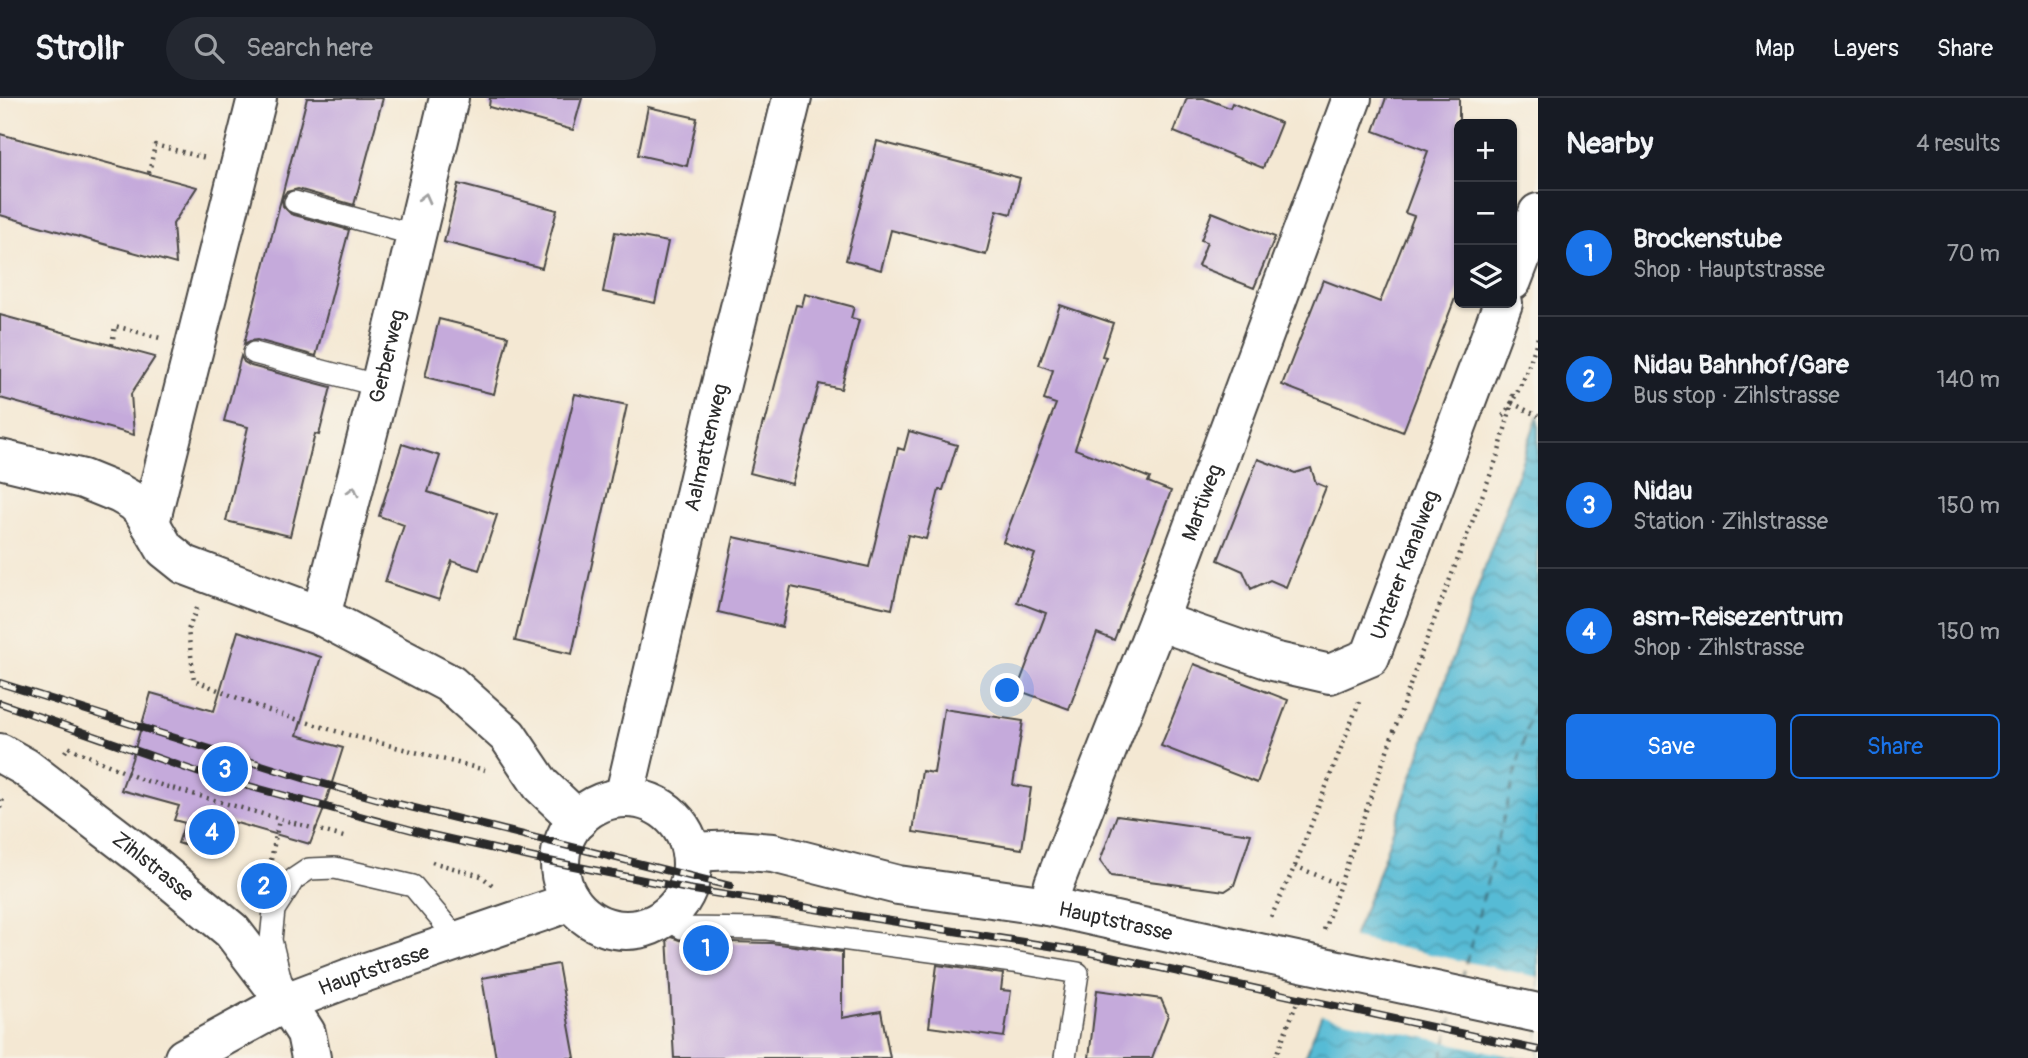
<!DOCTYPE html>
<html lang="en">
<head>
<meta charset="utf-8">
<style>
	:root { --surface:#171b24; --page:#242831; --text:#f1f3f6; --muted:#9ea1a6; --line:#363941; --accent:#1a73e8 }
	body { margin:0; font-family:Pangolin,sans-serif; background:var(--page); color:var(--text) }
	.controls { position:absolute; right:21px; top:21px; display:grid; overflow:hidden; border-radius:10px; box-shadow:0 2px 5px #0004 }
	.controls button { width:63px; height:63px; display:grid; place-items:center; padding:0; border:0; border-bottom:2px solid var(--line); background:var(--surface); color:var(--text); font:35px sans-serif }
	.you { position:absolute; left:1008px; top:593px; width:24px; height:24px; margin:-18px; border:5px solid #fff; border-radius:50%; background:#1a73e8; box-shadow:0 0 0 10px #1a73e833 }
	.badge { display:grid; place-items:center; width:46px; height:46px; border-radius:50%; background:var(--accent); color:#fff; font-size:23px; font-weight:700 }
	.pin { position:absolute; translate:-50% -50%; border:4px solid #fff; box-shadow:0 2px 7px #0006 }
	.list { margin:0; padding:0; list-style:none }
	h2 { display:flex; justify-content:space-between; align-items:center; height:91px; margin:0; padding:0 28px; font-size:30px }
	h2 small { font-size:23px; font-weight:400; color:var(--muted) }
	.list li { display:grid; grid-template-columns:46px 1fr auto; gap:21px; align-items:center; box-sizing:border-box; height:126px; padding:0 28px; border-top:2px solid var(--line) }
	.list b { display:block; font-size:26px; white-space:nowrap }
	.list p { margin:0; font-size:23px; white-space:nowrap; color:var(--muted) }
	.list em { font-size:23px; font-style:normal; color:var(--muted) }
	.actions { display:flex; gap:14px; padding:21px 28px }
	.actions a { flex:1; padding:16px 0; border:2px solid var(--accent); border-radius:10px; text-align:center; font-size:24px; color:var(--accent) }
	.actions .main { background:var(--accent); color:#fff }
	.icon { flex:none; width:38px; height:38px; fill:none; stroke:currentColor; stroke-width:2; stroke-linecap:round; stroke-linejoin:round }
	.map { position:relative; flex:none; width:1538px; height:960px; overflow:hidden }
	header { display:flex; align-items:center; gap:42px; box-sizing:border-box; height:98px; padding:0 35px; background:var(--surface); border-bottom:2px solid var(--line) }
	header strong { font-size:33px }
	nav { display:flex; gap:38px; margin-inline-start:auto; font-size:24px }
	.search { width:490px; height:63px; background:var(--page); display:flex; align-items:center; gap:18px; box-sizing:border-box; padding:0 24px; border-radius:38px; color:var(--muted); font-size:26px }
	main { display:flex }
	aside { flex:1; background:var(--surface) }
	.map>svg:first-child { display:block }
</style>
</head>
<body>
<header>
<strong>Strollr</strong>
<div class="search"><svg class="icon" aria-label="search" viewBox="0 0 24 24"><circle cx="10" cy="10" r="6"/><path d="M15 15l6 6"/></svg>Search here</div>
<nav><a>Map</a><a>Layers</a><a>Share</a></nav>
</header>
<main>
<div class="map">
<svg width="1538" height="960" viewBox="0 0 1538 960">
	<defs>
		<pattern id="water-waves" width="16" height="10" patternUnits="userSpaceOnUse" patternTransform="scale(1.75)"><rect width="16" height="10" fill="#57bbd5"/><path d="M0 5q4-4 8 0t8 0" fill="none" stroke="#4898ad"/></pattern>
	</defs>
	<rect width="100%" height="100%" fill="#f7f3e8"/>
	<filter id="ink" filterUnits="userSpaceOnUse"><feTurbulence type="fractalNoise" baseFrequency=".0143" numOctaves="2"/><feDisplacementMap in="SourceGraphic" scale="14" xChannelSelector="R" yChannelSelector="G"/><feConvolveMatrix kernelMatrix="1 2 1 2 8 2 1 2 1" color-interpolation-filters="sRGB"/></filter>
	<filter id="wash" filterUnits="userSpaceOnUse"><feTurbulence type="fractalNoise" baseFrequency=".00686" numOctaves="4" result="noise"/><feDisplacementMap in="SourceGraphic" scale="28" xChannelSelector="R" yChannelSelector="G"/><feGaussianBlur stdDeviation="1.57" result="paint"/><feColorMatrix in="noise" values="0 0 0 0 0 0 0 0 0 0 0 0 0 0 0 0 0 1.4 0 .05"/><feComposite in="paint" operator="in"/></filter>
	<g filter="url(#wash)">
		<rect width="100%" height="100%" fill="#f4e8d3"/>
		<path fill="url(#water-waves)" stroke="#417380" stroke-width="2" d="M1538,317V960H1304L1373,790Z"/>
		<path fill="#f4e8d3" d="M1349,839L1538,879V960H1519L1318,916Z"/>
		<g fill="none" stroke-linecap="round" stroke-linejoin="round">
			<path stroke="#38565e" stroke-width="2" stroke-dasharray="9 7" stroke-linecap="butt" d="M1462,881L1538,587
				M1442,960L1453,917"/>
		</g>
		<g id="blocks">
			<path fill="#c5aadb" d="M307,0H383L354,107L298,91L286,94L282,101L283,108L291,116L349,132L316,258L257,242L250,243L244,246Z
				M490,0H582L573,32L489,9Z
				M1187,0H1204L1230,10L1232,5L1281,25L1263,70L1174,34Z
				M1386,0H1459V190L1403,334L1282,287L1323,182L1380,204L1414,118L1405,115L1428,53L1374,33Z
				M648,9L697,20L687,68L638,57Z
				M0,36L197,89L173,126L176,166L0,117Z
				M877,43L1020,80L1011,116L997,112L986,157L891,132L881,172L846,162Z
				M458,86L557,112L542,170L444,144Z
				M1212,114L1275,139L1254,190L1198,168L1207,144L1201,142Z
				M615,134L668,144L655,205L603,194Z
				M805,196L854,209L851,220L859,222L841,291L819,286L792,386L750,375L763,324L765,325L796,207L802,208Z
				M1060,207L1113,225L1102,258L1106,259L1075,351L1150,380L1148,384L1171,393L1114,542L1097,535L1069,611L1017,592L1046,515L1017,504L1035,456L1003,444L1056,306L1044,302L1053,272L1039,267Z
				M0,217L155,259L131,296L134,337L0,300Z
				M439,221L508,238L494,296L425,279Z
				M241,258L244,264L251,268L331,289L319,337L315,336L290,438L226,423L248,329L224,323Z
				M575,296L627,307L572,556L515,543Z
				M909,333L957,347L943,392H939L926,441L908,437L892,511L791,489L782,529L718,514L734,439L869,469L898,350L904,352Z
				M402,346L440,358L428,394L497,417L479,472L452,463L439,502L385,484L404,427L379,418Z
				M1258,361L1295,375L1311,370L1316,385L1326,389L1286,489L1270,482L1251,491L1243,473L1218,462Z
				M238,533L321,559L297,637L343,650L322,716L310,746L226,722L215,757L178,745L185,725L174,722L179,708L121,692L132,661L151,595L214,613Z
				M1194,566L1288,602L1257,685L1161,648Z
				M944,611L1023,623L1013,687L1031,690L1022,751L913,734L922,673L934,675Z
				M1117,717L1251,736L1234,787L1225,793L1111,778L1100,763Z
				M667,839H671L682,843L771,845L842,854V920L881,913L890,960H674Z
				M558,866L575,960H496L482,880Z
				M937,867L1003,876L1001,892L1011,893L1004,939L929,929Z
				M1097,892L1161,901L1168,917L1152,960H1089Z"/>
		</g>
	</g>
	<g filter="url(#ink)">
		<use href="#blocks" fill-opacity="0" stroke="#494744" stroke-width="2"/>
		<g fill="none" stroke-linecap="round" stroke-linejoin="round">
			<g stroke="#494744" stroke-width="24">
				<path id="service" d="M295,104L415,137
					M254,255L380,288
					M666,820L682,830L767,831L1013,864L1078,875L1065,960
					M281,883L271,842L274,812L294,781L309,771L335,770L413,788L459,843"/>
			</g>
			<g stroke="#494744" stroke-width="42">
				<g id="minor">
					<path d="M1512,183L1538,115"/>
					<path d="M0,361L83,381L120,396L134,404L143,413L165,451L185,467L321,518L450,586L508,638L541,687L578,722"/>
					<path d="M150,425L257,0"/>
					<path id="s1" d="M321,518L380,288L449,0"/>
					<path id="s2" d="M1158,523L1273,563L1330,576L1370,559L1503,205"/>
					<path id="s3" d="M0,655L25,669L144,760L232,833L286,904L306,935L311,960"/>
					<path id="s4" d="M624,700L717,302L792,0"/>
					<path id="s5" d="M1048,808L1054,786L1158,523L1352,0"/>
				</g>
			</g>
			<g stroke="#494744" stroke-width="42">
				<g id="secondary">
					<circle cx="626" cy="766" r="66"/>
					<path id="s6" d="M691,754L736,752L773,755L898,787L1048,808L1264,856"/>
					<path id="s7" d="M184,960L286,904L349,880L553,810L570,801"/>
				</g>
			</g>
			<path stroke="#494744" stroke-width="4.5" stroke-dasharray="2 5" stroke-linecap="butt" d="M149,75L155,47L206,60
				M112,247L115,228L160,240
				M1512,305L1538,318
				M1503,318C1520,294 1530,267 1538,239
				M197,510L188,532L194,582L269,613L349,637L485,672
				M65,654L68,649L140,681L347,740
				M0,710L4,698
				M271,762L279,722
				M432,764L481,778L495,789
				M1295,768L1340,787
				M1271,819L1295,768L1359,604
				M1324,832L1421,556L1498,357L1512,305L1513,292
				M1275,960L1298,902"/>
			<use href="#service" stroke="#fff" stroke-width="21"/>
			<use href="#minor" stroke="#fff" stroke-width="38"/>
			<use href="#secondary" stroke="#fff" stroke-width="38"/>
			<g stroke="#2b2b2b" stroke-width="8">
				<path id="rail" d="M0,585L306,681L386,703L730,788
					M0,605L200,675L427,736L534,760L688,791L1087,854L1538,952"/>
			</g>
			<use href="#rail" stroke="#f7f3e8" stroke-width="5" stroke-dasharray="16" stroke-linecap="butt"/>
			<g stroke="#494744" stroke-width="42" stroke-linecap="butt">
				<path id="secondary-bridge" d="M1264,856L1538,915"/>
			</g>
			<use href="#secondary-bridge" stroke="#fff" stroke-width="38"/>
		</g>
		<defs><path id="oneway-chevron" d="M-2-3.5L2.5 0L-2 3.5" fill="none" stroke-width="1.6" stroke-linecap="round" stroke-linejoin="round" transform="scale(1.75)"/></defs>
		<g stroke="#a0a0a0">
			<use href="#oneway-chevron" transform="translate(425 100) rotate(-76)"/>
			<use href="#oneway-chevron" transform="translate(353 393) rotate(-76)"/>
		</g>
	</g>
	<g text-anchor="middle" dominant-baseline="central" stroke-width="5" stroke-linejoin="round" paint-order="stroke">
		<g font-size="21" fill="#2b2b2b" stroke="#f7f3e8">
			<text stroke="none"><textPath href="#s1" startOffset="268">Gerberweg</textPath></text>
			<text stroke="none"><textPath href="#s4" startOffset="360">Aalmattenweg</textPath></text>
			<text stroke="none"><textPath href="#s5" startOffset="432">Martiweg</textPath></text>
			<text stroke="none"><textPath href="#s2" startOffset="322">Unterer Kanalweg</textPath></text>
			<text stroke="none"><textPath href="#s3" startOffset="191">Zihlstrasse</textPath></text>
			<text stroke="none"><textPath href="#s6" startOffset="432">Hauptstrasse</textPath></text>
			<text stroke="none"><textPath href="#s7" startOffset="210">Hauptstrasse</textPath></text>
		</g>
	</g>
</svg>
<div class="controls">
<button>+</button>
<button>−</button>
<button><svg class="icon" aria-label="layers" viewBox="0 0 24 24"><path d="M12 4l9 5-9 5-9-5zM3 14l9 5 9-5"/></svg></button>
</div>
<div class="you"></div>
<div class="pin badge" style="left:706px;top:850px">1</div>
<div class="pin badge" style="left:264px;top:788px">2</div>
<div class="pin badge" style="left:225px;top:671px">3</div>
<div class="pin badge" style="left:212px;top:734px">4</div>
</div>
<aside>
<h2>Nearby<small>4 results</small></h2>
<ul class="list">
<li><span class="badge">1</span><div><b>Brockenstube</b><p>Shop · Hauptstrasse</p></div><em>70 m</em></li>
<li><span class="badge">2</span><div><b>Nidau Bahnhof/Gare</b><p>Bus stop · Zihlstrasse</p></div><em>140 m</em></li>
<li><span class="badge">3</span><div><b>Nidau</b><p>Station · Zihlstrasse</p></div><em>150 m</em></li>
<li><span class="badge">4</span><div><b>asm-Reisezentrum</b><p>Shop · Zihlstrasse</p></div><em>150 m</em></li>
</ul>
<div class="actions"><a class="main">Save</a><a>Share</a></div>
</aside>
</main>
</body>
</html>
